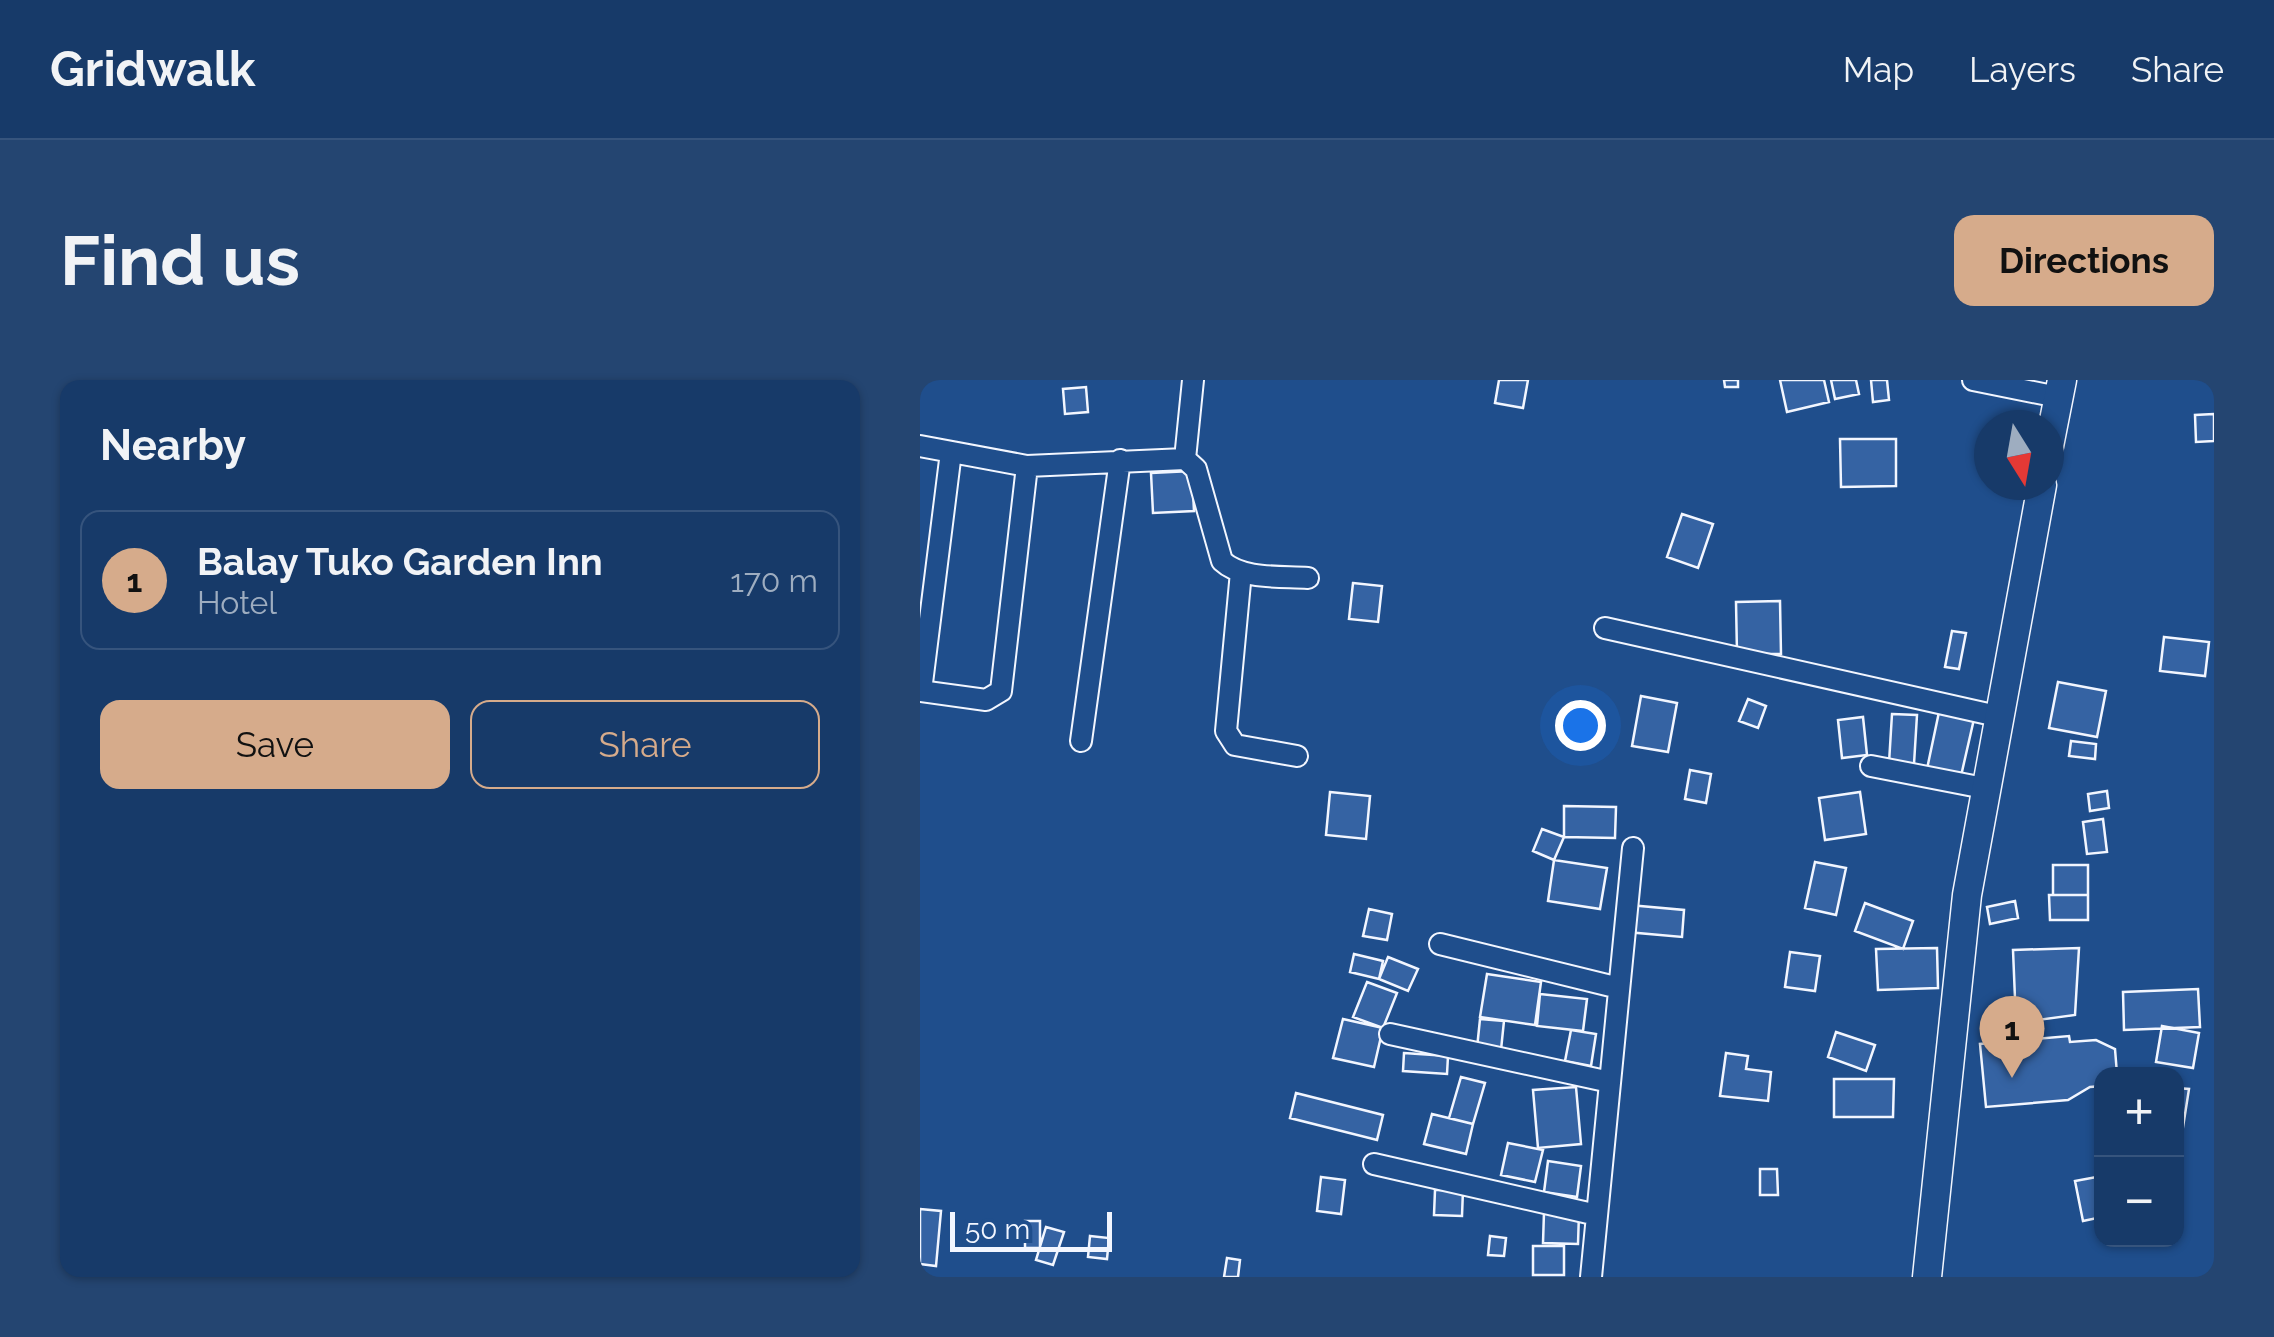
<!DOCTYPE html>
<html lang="en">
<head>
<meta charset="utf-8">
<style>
	:root { --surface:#173a69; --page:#244571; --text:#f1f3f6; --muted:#9eadc0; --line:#36547d; --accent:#d6ab8b }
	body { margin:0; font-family:Raleway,sans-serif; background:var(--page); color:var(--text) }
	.controls { position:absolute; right:30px; bottom:30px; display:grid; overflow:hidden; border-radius:20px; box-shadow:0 2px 8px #0004 }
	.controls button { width:90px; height:90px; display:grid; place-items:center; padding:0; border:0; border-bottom:2px solid var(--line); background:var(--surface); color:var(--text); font:50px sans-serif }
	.compass { position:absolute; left:1054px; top:30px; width:90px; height:90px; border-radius:50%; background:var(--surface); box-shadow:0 2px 8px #0004; rotate:169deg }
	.scale { position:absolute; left:30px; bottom:25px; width:162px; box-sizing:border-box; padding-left:10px; border:5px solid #f2f6ff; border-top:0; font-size:28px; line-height:35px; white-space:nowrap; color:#f2f6ff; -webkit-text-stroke:8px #1f4e8c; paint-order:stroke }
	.you { position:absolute; left:660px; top:345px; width:35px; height:35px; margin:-25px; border:8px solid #fff; border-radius:50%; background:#1a73e8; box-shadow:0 0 0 15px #1a73e833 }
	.badge { display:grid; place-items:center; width:65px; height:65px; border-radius:50%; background:var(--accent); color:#111; font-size:32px; font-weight:700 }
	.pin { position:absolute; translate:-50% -82px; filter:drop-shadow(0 2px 5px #0008) }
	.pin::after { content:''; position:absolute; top:52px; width:35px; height:30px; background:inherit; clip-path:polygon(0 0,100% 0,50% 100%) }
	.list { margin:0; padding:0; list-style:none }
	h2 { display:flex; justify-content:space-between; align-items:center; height:130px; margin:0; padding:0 40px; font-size:42px }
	h2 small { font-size:32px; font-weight:400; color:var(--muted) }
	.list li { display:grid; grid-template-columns:65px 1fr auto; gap:30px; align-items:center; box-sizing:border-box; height:140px; margin:0 20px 20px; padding:0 20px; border:2px solid var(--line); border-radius:20px }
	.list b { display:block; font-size:38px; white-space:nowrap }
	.list p { margin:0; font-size:32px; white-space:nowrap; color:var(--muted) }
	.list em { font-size:32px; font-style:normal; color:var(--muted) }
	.actions { display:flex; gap:20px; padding:30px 40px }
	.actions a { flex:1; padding:22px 0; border:2px solid var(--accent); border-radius:20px; text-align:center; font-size:35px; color:var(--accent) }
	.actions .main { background:var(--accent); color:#111 }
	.map { position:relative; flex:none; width:1294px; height:897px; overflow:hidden; border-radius:20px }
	header { display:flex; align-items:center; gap:60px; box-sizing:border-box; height:140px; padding:0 50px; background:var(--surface); border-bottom:2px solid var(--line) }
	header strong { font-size:48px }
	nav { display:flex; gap:55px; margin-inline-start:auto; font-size:35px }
	.intro { display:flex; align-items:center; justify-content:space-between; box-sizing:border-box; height:240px; padding:0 60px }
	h1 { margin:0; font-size:70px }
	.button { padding:25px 45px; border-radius:20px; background:var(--accent); color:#111; font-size:35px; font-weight:700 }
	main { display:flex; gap:60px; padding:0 60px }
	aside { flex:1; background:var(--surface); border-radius:20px; box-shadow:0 2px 8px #0004 }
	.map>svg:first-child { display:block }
</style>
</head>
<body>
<header>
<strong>Gridwalk</strong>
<nav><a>Map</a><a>Layers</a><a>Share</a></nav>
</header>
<div class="intro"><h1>Find us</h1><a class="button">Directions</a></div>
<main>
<aside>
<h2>Nearby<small></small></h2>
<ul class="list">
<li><span class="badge">1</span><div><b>Balay Tuko Garden Inn</b><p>Hotel</p></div><em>170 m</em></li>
</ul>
<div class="actions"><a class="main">Save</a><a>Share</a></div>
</aside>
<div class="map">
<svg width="1294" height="897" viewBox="0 0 1294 897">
	<rect width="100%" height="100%" fill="#1f4e8c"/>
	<path fill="#3563a3" stroke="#f2f6ff" stroke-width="2.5" d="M579,0H608L603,28L575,23Z
		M804,0H818V7H805Z
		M860,0H904L909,22L867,32Z
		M911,0H936L939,14L915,19Z
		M951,0H967L969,20L953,22Z
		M166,7L168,32L145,34L143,9Z
		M1294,34V61L1276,62L1275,35Z
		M920,59H976V106L921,107Z
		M272,91L274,131L233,133L231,93Z
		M762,134L793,144L778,188L747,177Z
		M433,203L462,206L458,242L429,239Z
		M860,221L861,274H817L816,222Z
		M1032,251L1046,253L1039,289L1025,287Z
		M1244,257L1289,262L1285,296L1240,291Z
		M1138,302L1186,311L1177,357L1129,348Z
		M721,316L757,323L748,372L712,366Z
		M828,319L846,326L838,348L819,341Z
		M1019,332L1054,339L1041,396L1007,389Z
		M972,334L997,335L994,384L969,383Z
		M943,337L947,375L922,378L918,340Z
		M1151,361L1176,364L1175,379L1149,376Z
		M770,390L791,394L786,423L765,419Z
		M1187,411L1189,428L1170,431L1168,414Z
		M410,412L450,416L446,459L406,455Z
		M940,412L946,454L905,460L899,418Z
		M644,426L696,427L695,458L644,457Z
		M1183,439L1187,472L1167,474L1163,442Z
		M622,449L644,457L634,480L613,471Z
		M634,480L687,488L680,529L628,521Z
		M895,482L926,488L916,535L885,528Z
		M1133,485H1168V515H1133Z
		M1129,515H1168V540H1130Z
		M1095,521L1098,538L1070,544L1067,527Z
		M945,523L993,541L983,569L935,551Z
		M709,525L764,530L762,557L707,552Z
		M449,529L472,534L467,560L443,556Z
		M1017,568L1018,608L958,610L956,569Z
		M1159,568L1155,635L1096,643L1093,570Z
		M870,572L900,576L895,611L865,607Z
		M434,574L463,581L459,599L430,592Z
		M468,577L498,589L488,611L459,599Z
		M567,594L621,602L615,645L560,637Z
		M447,602L477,613L463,648L433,637Z
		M1278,609L1280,647L1204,650L1203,612Z
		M620,614L667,619L663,651L617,646Z
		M423,639L463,648L454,687L413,678Z
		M560,639L584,641L581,670L557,668Z
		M1242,646L1279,653L1273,688L1236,682Z
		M651,650L676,654L671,686L645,681Z
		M916,652L955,665L946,691L908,677Z
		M1149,656L1150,662L1176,660L1195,669L1197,694H1182V706L1170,707L1148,720L1066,727L1060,664Z
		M484,673L528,676L527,694L483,691Z
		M806,673L828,676L826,689L851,692L848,721L800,716Z
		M541,697L565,703L553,744L529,738Z
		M914,699H974L973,737H914Z
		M656,707L661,764L618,768L613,710Z
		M1256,708L1269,709L1258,779H1256Z
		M376,713L463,735L457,760L370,738Z
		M512,734L553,744L546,774L504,764Z
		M588,763L623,770L615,802L581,795Z
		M628,781L661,786L657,817L624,812Z
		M840,789H857L858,815H840Z
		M1182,796V837L1163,841L1155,801Z
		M401,797L425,800L421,834L397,831Z
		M515,810H543L542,836L514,835Z
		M0,829L21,831L16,886L0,884Z
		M624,832L659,833L658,864L623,863Z
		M105,841H120V868H105Z
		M126,847L144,852L133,885L116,880Z
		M170,856L189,858L187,879L168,877Z
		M570,856L586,858L584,876L568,875Z
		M613,866H644V895H613Z
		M307,878L320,880L318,897H304Z"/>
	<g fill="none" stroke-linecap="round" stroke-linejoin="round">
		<g stroke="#f2f6ff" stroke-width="24">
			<path id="street" d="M1053,0L1138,17
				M0,66L107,86L265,79L276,89L302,181C322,200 362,196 388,198
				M265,79L273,0
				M321,192L306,351L315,365L377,376
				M685,248L1077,336
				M0,311L66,320L81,311L107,86
				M1,311L31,72
				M161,361L200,80
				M951,386L1064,408
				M520,564L699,608
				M470,654L690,702
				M454,784L677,835
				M671,897L713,468"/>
		</g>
		<g stroke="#f2f6ff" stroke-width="31">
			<path id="secondary" d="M1129,66L1142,0
				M1007,897L1047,515L1122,105"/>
		</g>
		<use href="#street" stroke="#1f4e8c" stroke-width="20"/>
		<use href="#secondary" stroke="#1f4e8c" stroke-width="28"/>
	</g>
</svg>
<div class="controls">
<button>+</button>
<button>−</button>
</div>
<svg class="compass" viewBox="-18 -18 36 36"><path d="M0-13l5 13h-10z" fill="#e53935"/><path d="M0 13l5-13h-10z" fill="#9eadc0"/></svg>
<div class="scale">50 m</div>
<div class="you"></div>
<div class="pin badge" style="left:1092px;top:698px">1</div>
</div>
</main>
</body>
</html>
